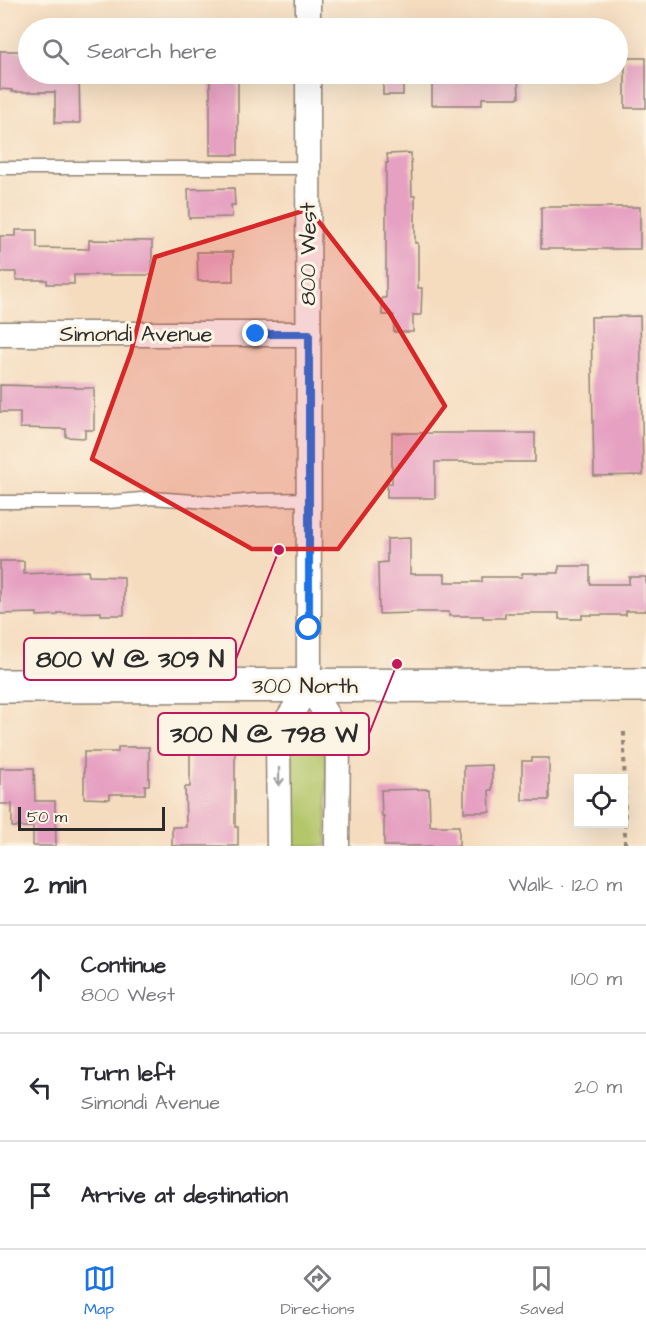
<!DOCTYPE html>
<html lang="en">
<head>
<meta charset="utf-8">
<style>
	:root { --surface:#fff; --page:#f7f7f7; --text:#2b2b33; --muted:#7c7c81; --line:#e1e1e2; --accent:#1a73e8 }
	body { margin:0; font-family:"Architects Daughter",sans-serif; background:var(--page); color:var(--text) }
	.controls { position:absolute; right:18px; bottom:18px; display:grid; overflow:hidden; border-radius:0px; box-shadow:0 6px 24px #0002 }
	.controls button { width:54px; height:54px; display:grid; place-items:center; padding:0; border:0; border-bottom:2px solid var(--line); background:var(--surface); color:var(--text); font:30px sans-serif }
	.scale { position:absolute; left:18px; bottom:15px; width:147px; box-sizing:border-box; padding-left:6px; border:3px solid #2b2b2b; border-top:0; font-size:16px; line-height:21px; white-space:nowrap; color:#2b2b2b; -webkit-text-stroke:4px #fcf5e5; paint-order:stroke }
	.stop { position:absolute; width:18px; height:18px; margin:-14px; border:4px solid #1a73e8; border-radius:50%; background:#fff }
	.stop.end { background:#1a73e8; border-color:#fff; box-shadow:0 2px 6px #0008 }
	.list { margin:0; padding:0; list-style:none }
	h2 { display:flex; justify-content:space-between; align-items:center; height:78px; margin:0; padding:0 24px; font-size:26px }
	h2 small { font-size:20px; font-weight:400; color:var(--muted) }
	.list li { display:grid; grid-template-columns:39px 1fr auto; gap:18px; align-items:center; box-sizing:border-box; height:108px; padding:0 24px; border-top:2px solid var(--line) }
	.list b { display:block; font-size:22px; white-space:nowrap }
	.list p { margin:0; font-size:20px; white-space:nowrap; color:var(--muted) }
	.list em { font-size:20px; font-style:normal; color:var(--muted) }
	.icon { flex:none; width:33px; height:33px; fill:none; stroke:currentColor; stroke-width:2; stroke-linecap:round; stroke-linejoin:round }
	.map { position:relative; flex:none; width:646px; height:846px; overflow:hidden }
	.search { position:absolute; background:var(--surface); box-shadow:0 6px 24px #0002; left:18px; right:18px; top:18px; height:66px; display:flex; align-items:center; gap:15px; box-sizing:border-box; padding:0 21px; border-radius:33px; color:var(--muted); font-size:22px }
	.sheet { height:402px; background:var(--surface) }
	nav { display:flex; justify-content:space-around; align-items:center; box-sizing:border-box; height:84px; border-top:2px solid var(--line); background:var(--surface); font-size:16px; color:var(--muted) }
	nav a { display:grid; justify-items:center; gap:3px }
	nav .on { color:var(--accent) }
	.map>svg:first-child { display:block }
</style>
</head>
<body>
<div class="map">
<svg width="646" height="846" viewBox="0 0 646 846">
	<rect width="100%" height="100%" fill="#fcf5e5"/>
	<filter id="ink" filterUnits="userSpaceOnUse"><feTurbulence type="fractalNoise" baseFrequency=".0167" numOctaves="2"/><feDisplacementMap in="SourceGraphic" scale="12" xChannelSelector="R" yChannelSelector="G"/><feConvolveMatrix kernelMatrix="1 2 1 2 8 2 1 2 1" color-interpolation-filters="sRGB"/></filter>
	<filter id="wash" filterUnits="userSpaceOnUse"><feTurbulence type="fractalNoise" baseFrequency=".008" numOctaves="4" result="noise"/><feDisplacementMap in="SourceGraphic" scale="24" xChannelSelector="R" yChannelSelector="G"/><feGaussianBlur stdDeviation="1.35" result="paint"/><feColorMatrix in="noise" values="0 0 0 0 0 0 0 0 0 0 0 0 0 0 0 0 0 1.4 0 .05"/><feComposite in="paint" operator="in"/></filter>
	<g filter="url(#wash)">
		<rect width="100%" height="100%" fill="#f5dcbf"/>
		<path fill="#b4c66a" stroke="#70784a" stroke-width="1.5" d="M316,747L325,753L327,757V846H285L290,750L294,748Z"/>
		<g id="blocks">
			<path fill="#e6a1c2" d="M0,51H28V74H79L80,123H55V92H12V90L0,89Z
				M625,58H646V108H625Z
				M210,74H238V155H210Z
				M383,74H403V95H383Z
				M432,74H518L519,98H482V105H432Z
				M411,153L412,196H415V243H418V288H422L421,315H413V332H394V315H382V298H386V163H388L387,154Z
				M234,188L235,205H231L232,217L189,218L188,189Z
				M541,207H640V249H541Z
				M16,230H37V248L89,249V240L152,241V275H74V284H47V280H16V272H0V236H16Z
				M197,252H233V281H198Z
				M640,316L643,475L594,476L591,317Z
				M0,385L75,387V388H94V430H85V438L66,437V429L20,428V412H0Z
				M392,433H535V462H435V498H387V483H392Z
				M410,538V574H445V582H482V577H522V573H559V566H590V584H629V577H646V611H626V615H582V619H559V613H505V618H483V616H449V612H411V613L379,614L378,563L387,562V539Z
				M0,561H24V574L88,571L89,576L124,577V615H101V612L58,613V615L37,616V613L0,614Z
				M118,747H149V785H145V794H110V799L84,798V752H118Z
				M190,749H235V827H238V846H172V827H186L185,787H190Z
				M532,758H549V800H522V761H532Z
				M492,765V790H489L490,812H464V766Z
				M0,768H34L35,801H55L56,846H33V827H12V804H0Z
				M429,789L430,826H459V846H384V816H382L381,790Z"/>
		</g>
	</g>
	<g filter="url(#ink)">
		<use href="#blocks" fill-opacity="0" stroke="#908475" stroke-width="1.5"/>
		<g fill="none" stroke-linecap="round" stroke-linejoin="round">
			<g stroke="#908475" stroke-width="15">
				<path id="lane" d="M0,168H308
					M0,502H108L152,498L223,503L255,500L309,499"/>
			</g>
			<g stroke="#908475" stroke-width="27">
				<path id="street" d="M308,0V28
					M308,74L309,686L338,734L337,846
					M0,334H309
					M279,846L278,734L309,686"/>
			</g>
			<g stroke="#908475" stroke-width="36">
				<path id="secondary" d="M0,686L646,685"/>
			</g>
			<path stroke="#908475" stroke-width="4" stroke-dasharray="4.5 4.5" stroke-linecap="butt" d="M624,732L625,845"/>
			<use href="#lane" stroke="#fff" stroke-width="12"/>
			<use href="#street" stroke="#fff" stroke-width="24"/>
			<use href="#secondary" stroke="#fff" stroke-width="33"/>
		</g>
		<defs><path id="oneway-shaft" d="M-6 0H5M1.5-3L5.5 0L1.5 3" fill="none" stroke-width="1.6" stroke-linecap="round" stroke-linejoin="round" transform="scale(1.5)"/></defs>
		<use stroke="#a0a0a0" href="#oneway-shaft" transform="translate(279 777) rotate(90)"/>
	</g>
	<g fill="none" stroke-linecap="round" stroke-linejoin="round" filter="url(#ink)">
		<path stroke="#1a73e8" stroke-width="8" d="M256,334H309V628"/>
	</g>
	<path fill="#d62828" fill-opacity="0.2" stroke="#d62828" stroke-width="4.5" stroke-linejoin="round" d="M309,209L389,312L445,406L338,549H252L92,459L131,352L155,257Z"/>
	<g text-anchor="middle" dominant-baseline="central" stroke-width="6" stroke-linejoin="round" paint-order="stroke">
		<g font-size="22" fill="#2b2b2b" stroke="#fcf5e5">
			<text transform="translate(308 254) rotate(-90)">800 West</text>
			<text x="136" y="334">Simondi Avenue</text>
			<text x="305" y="686">300 North</text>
		</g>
	</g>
	<path fill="none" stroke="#c2185b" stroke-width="2" d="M279 550L236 659M397 664L369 734"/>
	<g fill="#c2185b" stroke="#fcf5e5" stroke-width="2">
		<circle cx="279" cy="550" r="6"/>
		<circle cx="397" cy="664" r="6"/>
	</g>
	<g fill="#fcf5e5" stroke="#c2185b" stroke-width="2">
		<rect x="24" y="638" width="212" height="42" rx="6"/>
		<rect x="158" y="713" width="211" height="42" rx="6"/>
	</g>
	<g font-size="24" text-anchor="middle" font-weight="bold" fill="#2b2b2b">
		<text x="130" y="667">800 W @ 309 N</text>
		<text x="264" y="742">300 N @ 798 W</text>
	</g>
</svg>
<div class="controls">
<button><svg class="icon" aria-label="locate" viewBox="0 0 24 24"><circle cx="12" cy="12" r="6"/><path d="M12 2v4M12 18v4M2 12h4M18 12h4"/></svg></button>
</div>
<div class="scale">50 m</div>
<div class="stop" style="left:309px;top:628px"></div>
<div class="stop end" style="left:256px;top:334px"></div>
<div class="search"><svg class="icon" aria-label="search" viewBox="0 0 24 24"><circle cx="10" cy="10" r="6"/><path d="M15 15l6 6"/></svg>Search here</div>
</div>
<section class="sheet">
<h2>2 min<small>Walk · 120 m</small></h2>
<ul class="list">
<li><svg class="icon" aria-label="ahead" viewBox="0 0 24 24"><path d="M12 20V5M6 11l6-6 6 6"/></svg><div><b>Continue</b><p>800 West</p></div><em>100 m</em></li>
<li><svg class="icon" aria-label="left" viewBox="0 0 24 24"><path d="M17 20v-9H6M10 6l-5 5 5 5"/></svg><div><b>Turn left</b><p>Simondi Avenue</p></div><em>20 m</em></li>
<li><svg class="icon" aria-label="arrive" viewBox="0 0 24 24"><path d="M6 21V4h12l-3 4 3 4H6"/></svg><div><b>Arrive at destination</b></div></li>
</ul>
</section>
<nav>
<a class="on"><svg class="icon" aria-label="map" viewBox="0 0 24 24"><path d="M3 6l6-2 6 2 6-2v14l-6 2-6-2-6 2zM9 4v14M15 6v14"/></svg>Map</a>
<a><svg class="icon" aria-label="directions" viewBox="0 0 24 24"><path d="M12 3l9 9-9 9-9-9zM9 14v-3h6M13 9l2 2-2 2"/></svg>Directions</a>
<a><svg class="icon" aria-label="saved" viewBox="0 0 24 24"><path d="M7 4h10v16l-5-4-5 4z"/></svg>Saved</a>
</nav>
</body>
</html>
